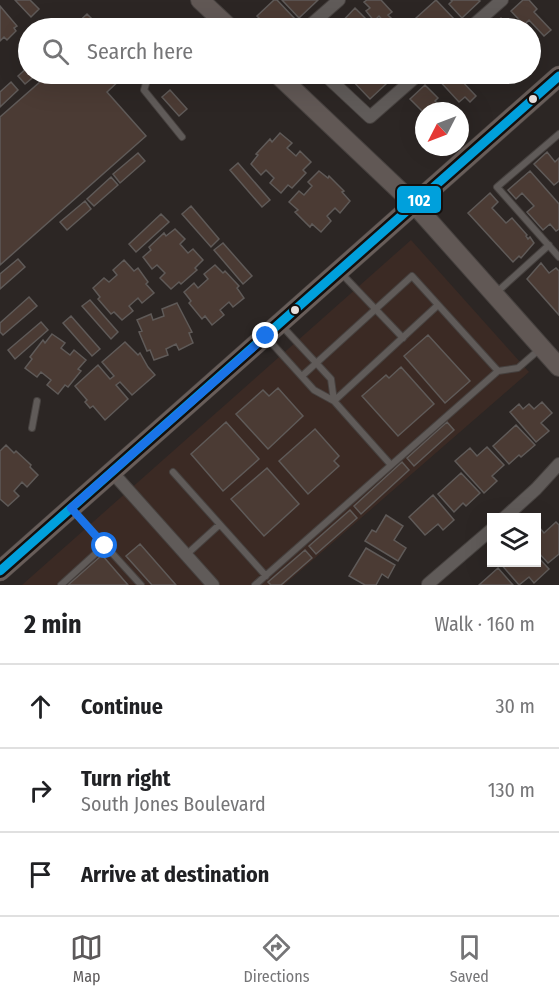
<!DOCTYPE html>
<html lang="en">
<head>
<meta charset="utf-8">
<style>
	:root { --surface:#fff; --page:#f2f2f2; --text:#202124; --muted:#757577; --line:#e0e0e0; --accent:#5c595a }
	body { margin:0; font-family:"Fira Sans Condensed",sans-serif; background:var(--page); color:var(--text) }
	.controls { position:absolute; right:18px; bottom:18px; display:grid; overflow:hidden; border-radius:0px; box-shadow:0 6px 24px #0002 }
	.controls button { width:54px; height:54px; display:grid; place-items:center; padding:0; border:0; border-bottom:2px solid var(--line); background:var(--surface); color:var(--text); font:30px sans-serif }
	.compass { position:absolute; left:415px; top:102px; width:54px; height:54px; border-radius:50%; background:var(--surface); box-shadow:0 6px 24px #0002; rotate:228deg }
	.stop { position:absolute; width:18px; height:18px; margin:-14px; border:4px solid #1a73e8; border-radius:50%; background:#fff }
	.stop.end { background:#1a73e8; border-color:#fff; box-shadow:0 2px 6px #0008 }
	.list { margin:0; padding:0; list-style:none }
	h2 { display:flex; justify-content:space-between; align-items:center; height:78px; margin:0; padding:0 24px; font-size:26px }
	h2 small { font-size:20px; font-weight:400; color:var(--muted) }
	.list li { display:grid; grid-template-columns:39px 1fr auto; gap:18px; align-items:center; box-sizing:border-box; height:84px; padding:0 24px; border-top:2px solid var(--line) }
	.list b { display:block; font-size:22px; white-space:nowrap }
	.list p { margin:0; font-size:20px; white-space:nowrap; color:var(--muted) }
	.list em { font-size:20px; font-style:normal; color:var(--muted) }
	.icon { flex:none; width:33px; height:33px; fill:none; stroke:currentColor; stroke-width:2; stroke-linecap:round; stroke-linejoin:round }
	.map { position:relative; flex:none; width:559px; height:585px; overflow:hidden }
	.search { position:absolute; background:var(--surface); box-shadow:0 6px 24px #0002; left:18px; right:18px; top:18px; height:66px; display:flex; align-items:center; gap:15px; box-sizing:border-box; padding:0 21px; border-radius:33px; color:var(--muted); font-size:22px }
	.sheet { height:330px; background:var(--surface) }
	nav { display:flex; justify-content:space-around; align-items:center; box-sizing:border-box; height:84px; border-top:2px solid var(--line); background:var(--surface); font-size:16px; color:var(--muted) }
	nav a { display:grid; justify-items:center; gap:3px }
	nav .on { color:var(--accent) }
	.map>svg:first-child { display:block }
</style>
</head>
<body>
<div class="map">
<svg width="559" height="585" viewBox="0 0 559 585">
	<rect width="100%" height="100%" fill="#2c2624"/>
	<path fill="#3b2a24" d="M411,240L529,372L284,585H22Z"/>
	<path fill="#4b3b34" stroke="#5f5a58" stroke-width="1.5" d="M15,0H30L39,9L31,17Z
		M274,0H277L295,19L285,28H269L257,16Z
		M282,0H318L299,18Z
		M367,0H381L392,12L388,15L393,20L387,25L379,16L374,21L366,11L370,8L364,2Z
		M436,0L455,20L446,28H426L416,18Z
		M451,0H478L480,1L462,18L449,4L452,1Z
		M523,0H529L537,9L534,12L551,30L544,36L529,20L524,25L511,11Z
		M0,6L17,26L14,28L16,31L7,40L4,37L0,41Z
		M355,8L374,27L373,28H338L337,27Z
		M87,14L95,22L88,28H72Z
		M501,18L511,28H489Z
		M28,67V74H37L25,84L18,76Z
		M49,74H120L123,77L107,92L146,136L0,265V117Z
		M349,74H376L386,84L370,99L347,75Z
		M439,74H460L457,76L476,96L470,102L465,97L459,102L436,77Z
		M482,74H501L492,83Z
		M11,82L18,90L0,107V92Z
		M425,85L438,98L435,101L445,111H424V113L410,99Z
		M170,90L187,109L179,116L162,97Z
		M280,133L292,143L287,148L296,156L300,151L311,162L303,170L306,173L292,188L288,185L281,193L270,183L274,178L266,170L261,175L251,164L258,155L256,154L270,139L272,142Z
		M547,152L555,162L559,158V181L554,185L534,164Z
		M138,153L145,161L120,183L113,174Z
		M238,163L270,200L262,207L230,170Z
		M319,171L328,178L329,176L344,191L342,192L350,201L340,213L335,208L327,216L331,221L321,232L312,224L310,227L295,212L298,210L289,202L299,191L304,195L312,186L308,182Z
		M530,171L559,204V229L556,231L550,224L543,230L527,212L534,206L522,193L516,199L508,190Z
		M111,177L118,185L94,206L87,199Z
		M490,193L498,202L492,208L506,223L512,218L527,235L526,236L528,239L530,237L534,243L521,258L519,256L513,262L468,213Z
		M85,201L91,209L67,230L60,222Z
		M191,206L219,239L211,247L182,214Z
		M161,214L169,222L136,252L129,244Z
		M175,229L185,239L180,244L188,253L193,249L203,260L195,268L197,270L181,284L179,282L171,289L160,278L165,273L157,265L152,269L143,257L151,250L149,247L164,233L166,236Z
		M223,243L252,276L243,284L214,250Z
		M18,259L25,267L0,289V274Z
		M124,260L134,271L138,268L148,282L146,284L154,293L142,303L138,298L129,306L133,311L122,320L114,312L111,314L98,299L100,297L93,288L104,278L109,282L117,275L113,270Z
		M541,263L549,273L556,268L559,271V315L527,279Z
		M215,265L223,273L225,271L239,286L237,288L244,298L233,307L229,302L220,310L224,315L212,325L205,316L202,319L189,303L191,301L184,292L194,283L198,288L208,279L204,274Z
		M29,297L37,306L3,335L0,332V323Z
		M90,300L118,332L111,339L82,306Z
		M177,303L192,332L189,333L193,343L179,350L176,344L166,349L168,355L154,360L150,350L147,351L139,332L142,331L137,320L151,314L153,320L164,316L162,309Z
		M71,316L100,349L92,356L63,323Z
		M41,322L48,330L15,359L8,350Z
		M52,334L65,343L61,348L70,355L74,350L86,360L78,369L81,371L68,387L65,385L58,394L47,385L51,380L41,372L37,377L25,368L32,359L30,357L43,340L45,343Z
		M428,335L470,381L445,403L404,356Z
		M125,342L138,355L140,353L148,367L155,375L132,395L120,382L116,385L128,399L105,420L93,406L90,408L85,402L87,400L75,386L98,365L110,379L114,376L102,362Z
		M401,367L434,404L398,436L362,396L386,375L389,378Z
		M278,388L303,416L268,449L236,414L263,390L269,396Z
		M542,402L552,413L541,423L549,431L536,442L510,412L519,404L523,409L529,404L534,409Z
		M226,422L259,459L223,491L191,454Z
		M447,422L454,430L414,466L407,458Z
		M516,425L535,445L521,457L519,455L509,464L493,446Z
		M315,429L339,456L334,461L339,466L308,494L279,461Z
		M6,445L14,453L16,451L31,465L30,467L38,475L27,487L22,482L14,491L19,496L8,506L0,499V451Z
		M487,447L504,465L492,476L497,481L484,493L455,461L470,448L477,456Z
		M402,462L409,470L361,514L354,506Z
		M267,468L299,504L264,536L231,499Z
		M461,473L480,493L466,506L463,503L454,512L438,494Z
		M433,495L454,520L443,530L438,524L425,535L409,517Z
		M350,510L357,518L316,554L309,546Z
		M386,515L403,526L394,540L406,548L398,561L365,541L372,530L376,532Z
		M556,522L559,525V554L548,563L536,550V529L539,527L544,533Z
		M140,544L176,585H152L126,556Z
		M366,548L395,565L388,578L382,574L376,585H365L349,576Z
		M305,550L312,558L281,585H271L268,582Z
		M102,555L128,585H68Z
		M536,555L549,569L534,583L529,577L519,585L500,563L536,562Z
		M498,568L513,585H479Z"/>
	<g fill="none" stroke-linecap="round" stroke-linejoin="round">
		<g stroke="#46413f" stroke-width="8">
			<path id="service" d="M149,74L144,90L182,137
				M559,134L497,187L559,257
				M341,273L403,338
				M497,292L549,245
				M281,325L331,379L334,401
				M268,339L314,390L334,401L391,465
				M498,371L518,368L541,348
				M334,401L438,305
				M32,428L37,401
				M173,472L266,576
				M73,510L141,585
				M186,555L219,525
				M61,585L105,545
				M255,585L498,371L412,276L302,376"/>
		</g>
		<g stroke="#46413f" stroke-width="14">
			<path id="minor" d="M307,28L339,0
				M470,28L502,0
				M324,74L370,117L419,74
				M112,472L213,585
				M504,518L536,489L559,464
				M428,584L492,529"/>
		</g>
		<g stroke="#46413f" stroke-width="20">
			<path id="secondary" d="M200,0L230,28
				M277,74L414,204L559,367"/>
		</g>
		<g stroke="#46413f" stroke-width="21">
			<path id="primary" d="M0,571L559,76"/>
		</g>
		<use href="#service" stroke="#605b59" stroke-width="6"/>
		<use href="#minor" stroke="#605b59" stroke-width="12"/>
		<use href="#secondary" stroke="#615855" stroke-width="18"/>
		<use href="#primary" stroke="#685d59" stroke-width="20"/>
		<g stroke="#140f0d" stroke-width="14">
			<path id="bus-1" d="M0,571L559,76"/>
		</g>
		<use href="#bus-1" stroke="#00a0dc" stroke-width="9"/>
	</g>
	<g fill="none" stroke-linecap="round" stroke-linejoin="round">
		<path stroke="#1a73e8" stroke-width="8" d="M105,546L71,508L266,336"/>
	</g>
	<g fill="#e7dfdc" stroke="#140f0d" stroke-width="2">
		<circle cx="533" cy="99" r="5"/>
		<circle cx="295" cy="310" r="5"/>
	</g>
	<rect stroke="#140f0d" stroke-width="2" x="396" y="185" width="46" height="29" rx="6" fill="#00a0dc"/>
	<g font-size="16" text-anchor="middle" font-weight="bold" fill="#fff">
		<text x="419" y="206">102</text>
	</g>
</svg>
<div class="controls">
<button><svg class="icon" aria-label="layers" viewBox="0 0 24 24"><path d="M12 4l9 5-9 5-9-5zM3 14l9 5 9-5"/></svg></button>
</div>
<svg class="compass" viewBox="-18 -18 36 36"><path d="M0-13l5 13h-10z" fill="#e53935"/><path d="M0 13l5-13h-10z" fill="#757577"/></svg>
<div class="stop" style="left:105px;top:546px"></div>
<div class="stop end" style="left:266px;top:336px"></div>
<div class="search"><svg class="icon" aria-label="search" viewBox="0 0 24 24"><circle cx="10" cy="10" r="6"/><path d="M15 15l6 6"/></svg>Search here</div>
</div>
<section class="sheet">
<h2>2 min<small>Walk · 160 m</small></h2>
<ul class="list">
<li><svg class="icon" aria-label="ahead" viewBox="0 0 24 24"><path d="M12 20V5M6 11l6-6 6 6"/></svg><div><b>Continue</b></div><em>30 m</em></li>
<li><svg class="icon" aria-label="right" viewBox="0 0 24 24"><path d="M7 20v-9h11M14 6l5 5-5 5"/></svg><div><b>Turn right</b><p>South Jones Boulevard</p></div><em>130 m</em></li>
<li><svg class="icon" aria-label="arrive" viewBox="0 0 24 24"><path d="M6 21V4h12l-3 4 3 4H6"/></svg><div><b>Arrive at destination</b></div></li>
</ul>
</section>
<nav>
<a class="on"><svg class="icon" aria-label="map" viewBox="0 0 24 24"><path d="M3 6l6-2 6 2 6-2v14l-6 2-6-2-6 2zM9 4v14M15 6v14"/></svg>Map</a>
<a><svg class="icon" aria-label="directions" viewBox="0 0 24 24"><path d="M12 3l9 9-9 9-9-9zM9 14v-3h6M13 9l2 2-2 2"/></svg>Directions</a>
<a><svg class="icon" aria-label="saved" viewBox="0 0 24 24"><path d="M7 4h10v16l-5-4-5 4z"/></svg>Saved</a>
</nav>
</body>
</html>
